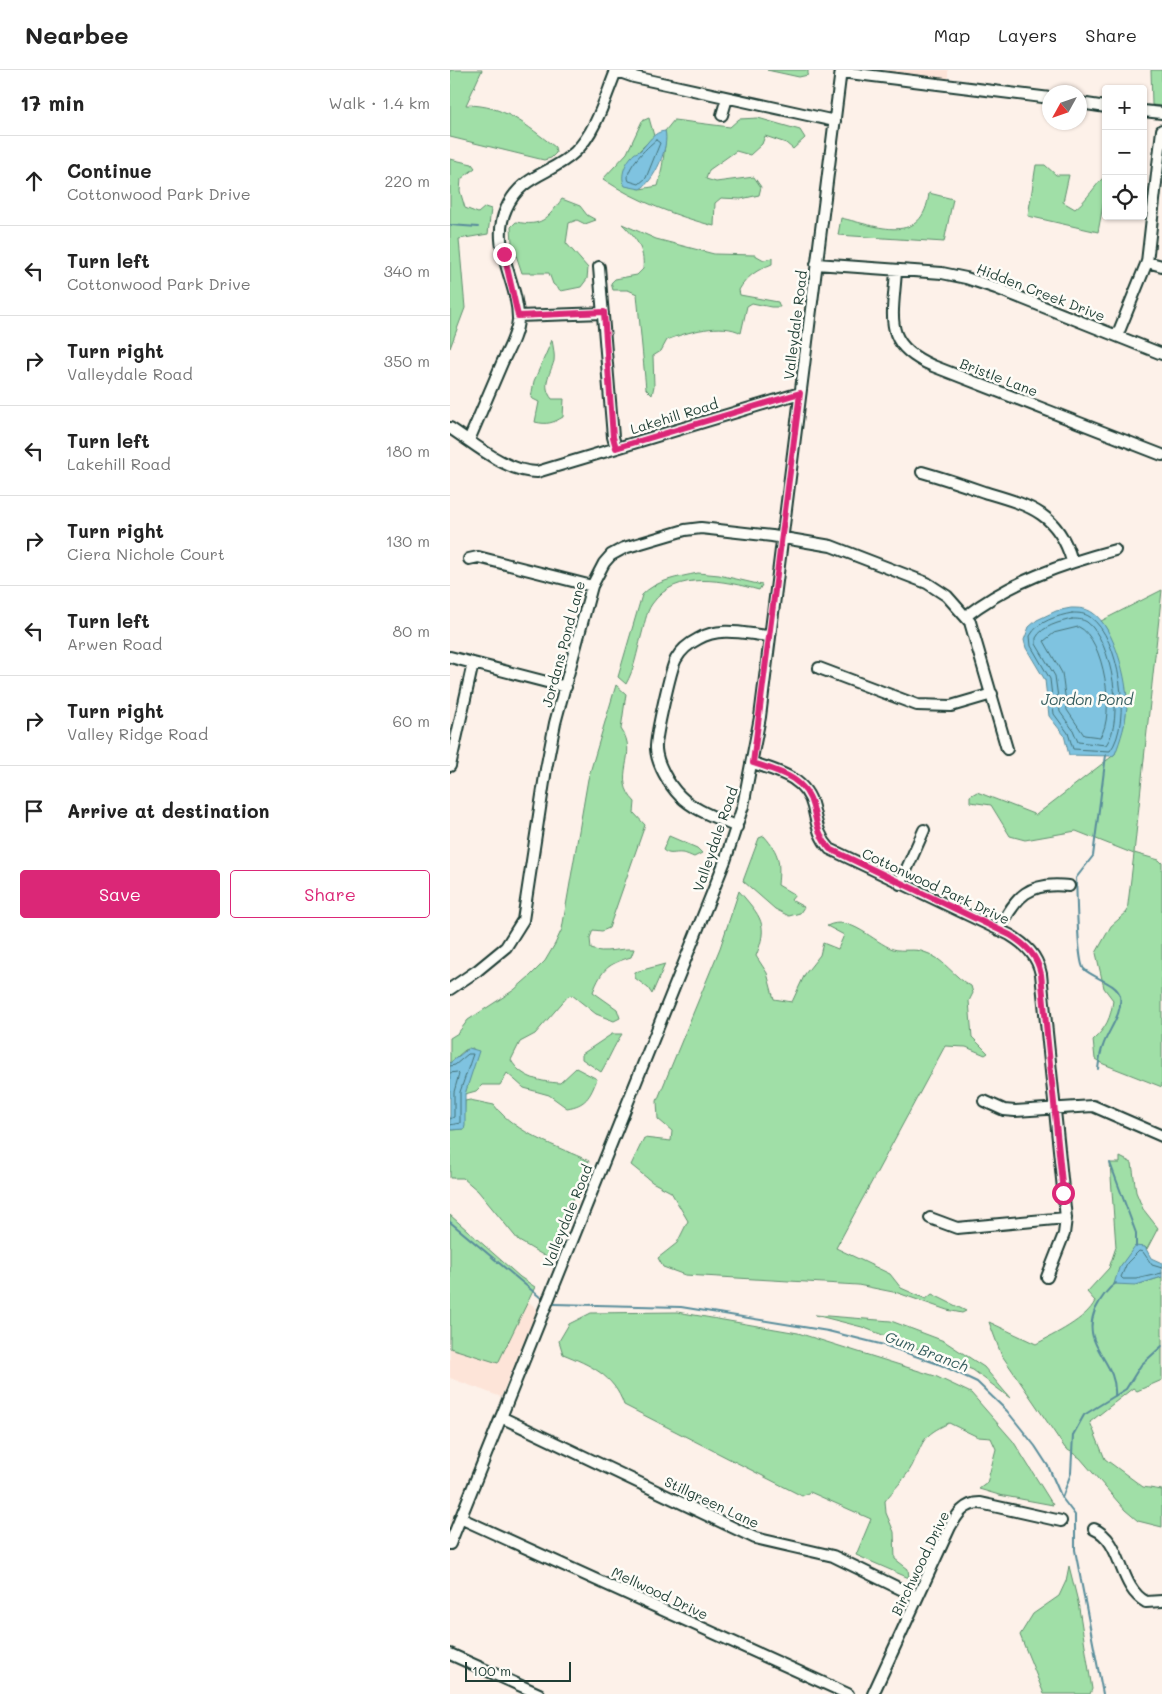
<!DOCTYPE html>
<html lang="en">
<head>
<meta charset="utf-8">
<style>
	:root { --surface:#fff; --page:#f6f6f6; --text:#222; --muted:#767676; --line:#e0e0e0; --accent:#db2777 }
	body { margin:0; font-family:Mali,sans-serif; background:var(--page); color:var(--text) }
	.controls { position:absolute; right:15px; top:15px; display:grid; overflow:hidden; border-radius:5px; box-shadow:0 1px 4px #0004 }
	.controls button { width:45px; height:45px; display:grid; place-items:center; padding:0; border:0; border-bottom:1px solid var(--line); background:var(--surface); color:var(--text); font:25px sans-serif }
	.compass { position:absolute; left:592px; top:15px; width:45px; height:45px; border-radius:50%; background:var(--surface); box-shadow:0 1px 4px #0004; rotate:230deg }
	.scale { position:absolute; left:15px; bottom:12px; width:106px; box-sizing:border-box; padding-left:5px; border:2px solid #1f3d34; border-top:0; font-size:14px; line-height:18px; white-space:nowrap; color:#1f3d34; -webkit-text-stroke:4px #fdfcf7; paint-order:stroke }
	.stop { position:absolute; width:15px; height:15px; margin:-11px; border:4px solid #db2777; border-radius:50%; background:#fff }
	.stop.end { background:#db2777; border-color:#fff; box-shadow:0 1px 5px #0008 }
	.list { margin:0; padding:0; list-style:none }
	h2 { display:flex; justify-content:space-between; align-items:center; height:65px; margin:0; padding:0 20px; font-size:21px }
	h2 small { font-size:16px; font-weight:400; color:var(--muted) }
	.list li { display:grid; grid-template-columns:32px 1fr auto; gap:15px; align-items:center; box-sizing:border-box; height:90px; padding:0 20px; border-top:1px solid var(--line) }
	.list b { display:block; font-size:19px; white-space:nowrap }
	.list p { margin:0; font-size:16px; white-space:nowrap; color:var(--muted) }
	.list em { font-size:16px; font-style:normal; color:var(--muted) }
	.actions { display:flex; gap:10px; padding:15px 20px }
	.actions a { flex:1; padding:11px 0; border:1px solid var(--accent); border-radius:5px; text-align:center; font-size:18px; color:var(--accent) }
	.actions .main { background:var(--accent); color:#fff }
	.icon { flex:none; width:28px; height:28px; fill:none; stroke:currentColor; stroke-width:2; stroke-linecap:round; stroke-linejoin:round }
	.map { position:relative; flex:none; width:712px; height:1624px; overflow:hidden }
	header { display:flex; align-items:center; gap:30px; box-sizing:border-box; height:70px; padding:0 25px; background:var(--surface); border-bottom:1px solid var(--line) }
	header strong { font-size:24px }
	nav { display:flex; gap:28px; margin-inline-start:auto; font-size:18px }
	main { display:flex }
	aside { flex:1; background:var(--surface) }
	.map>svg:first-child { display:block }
</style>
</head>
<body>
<header>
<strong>Nearbee</strong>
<nav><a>Map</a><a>Layers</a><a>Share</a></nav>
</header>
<main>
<aside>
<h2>17 min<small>Walk · 1.4 km</small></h2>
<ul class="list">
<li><svg class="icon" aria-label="ahead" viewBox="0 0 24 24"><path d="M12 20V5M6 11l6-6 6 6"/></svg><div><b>Continue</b><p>Cottonwood Park Drive</p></div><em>220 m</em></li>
<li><svg class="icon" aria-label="left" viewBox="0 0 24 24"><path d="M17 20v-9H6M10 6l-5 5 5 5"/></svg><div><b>Turn left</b><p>Cottonwood Park Drive</p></div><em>340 m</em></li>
<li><svg class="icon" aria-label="right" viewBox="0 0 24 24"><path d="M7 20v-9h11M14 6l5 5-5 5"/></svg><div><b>Turn right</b><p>Valleydale Road</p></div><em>350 m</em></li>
<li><svg class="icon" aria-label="left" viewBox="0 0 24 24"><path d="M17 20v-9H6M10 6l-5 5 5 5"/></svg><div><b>Turn left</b><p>Lakehill Road</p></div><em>180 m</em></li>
<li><svg class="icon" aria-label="right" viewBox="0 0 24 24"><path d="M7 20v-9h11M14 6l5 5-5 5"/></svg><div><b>Turn right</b><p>Ciera Nichole Court</p></div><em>130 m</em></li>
<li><svg class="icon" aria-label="left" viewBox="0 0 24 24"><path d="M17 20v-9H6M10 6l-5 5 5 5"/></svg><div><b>Turn left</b><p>Arwen Road</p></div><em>80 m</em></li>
<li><svg class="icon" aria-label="right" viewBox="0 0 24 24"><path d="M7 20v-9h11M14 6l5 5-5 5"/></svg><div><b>Turn right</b><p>Valley Ridge Road</p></div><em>60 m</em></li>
<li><svg class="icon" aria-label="arrive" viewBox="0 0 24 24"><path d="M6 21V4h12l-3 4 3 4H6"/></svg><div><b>Arrive at destination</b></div></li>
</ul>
<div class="actions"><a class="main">Save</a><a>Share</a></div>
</aside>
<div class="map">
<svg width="712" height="1624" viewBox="0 0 712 1624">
	<rect width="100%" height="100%" fill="#fdf1e9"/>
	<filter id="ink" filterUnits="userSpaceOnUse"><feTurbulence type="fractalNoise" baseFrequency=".02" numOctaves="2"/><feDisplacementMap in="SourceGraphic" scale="10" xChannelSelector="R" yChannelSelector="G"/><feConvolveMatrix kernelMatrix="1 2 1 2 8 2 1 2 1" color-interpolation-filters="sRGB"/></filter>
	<g filter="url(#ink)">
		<path fill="#fde4d8" d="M410,0H498V12Z
			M0,1164L87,1239L51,1327L0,1308Z"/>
		<path fill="#a0dfa7" stroke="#608e6e" d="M0,0H32L16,35C55,35 76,55 105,77L106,83L101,88L94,90L0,67Z
			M317,0H358V5L349,7Z
			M701,0H712V36L702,35Z
			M199,48L204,66L188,82L190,119L208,116C211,107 217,69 215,61L224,50L280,57L289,49L308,48L350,60L355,68L343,79L336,73L315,66L312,74L300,85L286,81L259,100L256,109L266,112L304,107L311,117L309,125L291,129L271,128L265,133L264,156C226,146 186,131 153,109L177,83L192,51Z
			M0,89L22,94L25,98L11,109L10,121L15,138L28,143L35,137L41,139L38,164L9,169L15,238L0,278Z
			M586,95H595L606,105H619L613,132L625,139C638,129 644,116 656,105V119L648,162L578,146Z
			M479,123L503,129L494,172L388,165L391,148C427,156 473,177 479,123Z
			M112,129L130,136L137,145L146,150L135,154L127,150L119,153L116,173L138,198L137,209L131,217L111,221L103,214L99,203H72L62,173L61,157L66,152C92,157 97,149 112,129Z
			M172,154L206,169L264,184L305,185L314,190L322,188V194C307,200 297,206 289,220L290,225L328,232L330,237H321L302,233L297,236L291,263C273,252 236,262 217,270L211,281L203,286L204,316L202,325L196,319L187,224L178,220H163L161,213L165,209L187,205L193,199C195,179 186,168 172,154Z
			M102,270C103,276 105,285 104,291C100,305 91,315 102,329H114L113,347C103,353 97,355 85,352L89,332L81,328L84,311Z
			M248,503L269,505L312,515L309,520C275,511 226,499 202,534C196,542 194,557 191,567C187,582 184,600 176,614L168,607L192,525C206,510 229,507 248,503Z
			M712,520L684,783L709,790L712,793V1017L651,993L645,989L643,970C656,958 661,948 663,930L654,918L646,883L661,856L677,842L684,784L626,761L575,770L560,766L541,735L520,732V726L527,722L586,745L665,684L675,652L677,626L657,560L651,551Z
			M166,615L176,624L171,659C190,685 160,707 185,732L184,743L195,755L159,858L152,861L143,860L140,868L141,879C155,884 169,878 184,879L181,887C158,894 152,899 143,922L167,939L170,948L164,951L146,944L122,925L118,926L85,964L70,972L61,990C71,1008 91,1012 110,1013L126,998L147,1009C140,1027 136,1035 117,1038L99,1025L74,1018L57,1003L50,1015H32L26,1021L15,1024L20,1006L23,978L15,980L0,993V968L8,963L18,950L64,920L80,906L95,891L105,874L112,859L138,709Z
			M219,766L247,778L252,783L244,787C241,786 236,783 232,783C224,782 220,786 213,780Z
			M314,766C330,784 330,792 328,815L345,825L341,830L354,837L350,843L339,846L325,839L293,811L309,768Z
			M289,821C311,847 319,854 306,886L317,903L324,929L342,932L355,904L370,885L373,873L388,879L394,865L377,856C400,844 423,872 443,879C453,882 465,878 474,882C493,887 504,908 521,916L523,923L519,931L522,967L538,983L535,985L516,977L495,976L386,1178L440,1204L451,1218L476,1229L482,1224L516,1241L512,1243L497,1240L448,1223L408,1215L235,1205L213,1197L208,1188L227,1173L238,1151L221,1122L202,1112L181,1095L194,1068L221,1071L222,1061L208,1049L207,1031L270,878Z
			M215,894L202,924L198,918L185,908V902Z
			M162,964H172C163,977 159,989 151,1002L132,989V984Z
			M20,1030L44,1035C66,1064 107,1076 139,1091L98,1188L69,1171L28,1121L13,1108H0V1060L14,1059L15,1031Z
			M670,1087L682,1093L686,1122L693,1139L708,1158L697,1179L695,1177L682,1181L671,1196L686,1215L712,1207V1310L687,1321L683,1318L640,1352L655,1389L693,1417L712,1420V1457L688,1451L675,1440L630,1388L615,1378L551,1284L539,1252L586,1274C603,1265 637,1249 645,1231L637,1222L659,1198L666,1177L660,1093H670Z
			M0,1145L70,1207L85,1217L48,1293L0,1278Z
			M227,1242L348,1263L485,1306L521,1323L563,1371L603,1435L549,1425L529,1419L537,1413L546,1379L541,1368L528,1367L499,1353C471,1366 474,1371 462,1396C455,1409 443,1420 435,1431L436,1443L444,1462L445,1489L458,1499L459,1508L406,1485L421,1449L360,1422L352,1426L174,1335C164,1305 140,1295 113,1284L109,1271L119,1254L141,1243Z
			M365,1245L441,1251L494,1271L534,1297L560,1328L523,1300L412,1257Z
			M619,1496L628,1532L642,1619L640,1624H594L570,1565L583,1544L609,1526L616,1511Z"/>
		<path fill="#7fc3e0" stroke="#598d9b" d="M215,61C220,76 204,112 190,119L175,116C169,106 176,91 184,84C186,82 189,82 191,80C199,72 203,62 215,61Z
			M621,538C629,538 636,538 643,543C664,557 678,611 677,636C676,652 671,669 665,684L662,686L619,685L614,665L599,646L595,610L576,578L574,570L579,557L587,550L606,541Z
			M19,978L29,981L15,1024V1056L14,1059L0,1060V993Z
			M685,1176L695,1177L701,1188L712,1193V1207L686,1215L664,1214L669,1198Z"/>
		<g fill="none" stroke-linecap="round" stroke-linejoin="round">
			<path stroke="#457379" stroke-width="1" d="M206,70L210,73L196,108L189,114L179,111C173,100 197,77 206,70Z
				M622,543C629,543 634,543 640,547C670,567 682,653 660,681L623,679L618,663L604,644L600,609L581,576L580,566C588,551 607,546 622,543Z
				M622,549C627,549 632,549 637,552C662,570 675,651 656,675L628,672L623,660L610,642L605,606L586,574V568C592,556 610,552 622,549Z
				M629,557C654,568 666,646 650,667L634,665L617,640L612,603L594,571L604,563Z
				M0,996L5,995L18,984H23L10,1022V1053L0,1055
				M0,1003L7,1002L9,1004L4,1022V1047L0,1049
				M712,1198L702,1195L693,1182L689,1181L677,1193L671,1207L673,1209H686L712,1203"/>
			<path stroke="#598d9b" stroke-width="2" d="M0,155L28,157
				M648,999C649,991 650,983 653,976C658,960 673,944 670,926C667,913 643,908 634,899C627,892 627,822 626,808L643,786L656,685
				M660,1093L686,1163V1177
				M0,1152L91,1228
				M104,1234L231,1237L378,1261L434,1275L491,1295L527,1312L557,1341L585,1376L598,1396L612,1428L625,1445V1480L653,1624
				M665,1326C668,1290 630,1277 645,1240C650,1230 657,1219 666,1213
				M612,1428L621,1403L623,1365L634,1345L676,1319L691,1295L712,1276"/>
			<g stroke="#1f3d34" stroke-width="14">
				<path id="minor" d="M164,0L184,7L385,51
					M391,2L600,28
					M630,33L656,37
					M693,41L712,43
					M272,45L277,28
					M697,192L712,196
					M366,194L492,203L516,208L546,218L712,284
					M149,197L163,367L166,378
					M446,201C443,248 432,274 483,296L712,385
					M68,246L153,243
					M667,266L697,192L712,60
					M0,358C25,374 56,402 87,402L350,323
					M19,370C30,344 41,319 52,293C58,280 67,265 68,250C69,213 39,176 56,139C71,104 101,105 125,82C146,62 155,28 166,1
					M472,402C493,408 514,415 534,422C578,435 608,442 622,491
					M19,489L28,487L142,516
					M516,546C560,512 612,494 665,480
					M0,587L116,617
					M369,598L467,635L501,636L542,624
					M303,693C327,701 356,707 363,737C367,753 368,766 380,779L560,865C576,875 587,885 591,904L616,1148L614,1164L597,1207
					M0,696L23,593
					M287,757C268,748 245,741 230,726C219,715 207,694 206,679C205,668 221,598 226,589C231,580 240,573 248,569C270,556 296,564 319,566
					M450,814L474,760
					M549,860C566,826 579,811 619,816
					M0,919L28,900L56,877L73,850L96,699L105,653L142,516L154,493L161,485L174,478L235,460L251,458L322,466L381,476L477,513L497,526L520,552L557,679
					M534,1031L554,1040L565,1041L643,1036L712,1066
					M480,1148L507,1158L616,1148
					M51,1347L305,1468L383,1486L467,1527
					M10,1448L398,1624
					M644,1459C673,1471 668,1517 696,1532L712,1531
					M0,1474L275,791L293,736L310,647L391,0
					M0,1584L89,1624
					M423,1624L500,1457C507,1445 514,1433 530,1433L611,1451"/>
			</g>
			<use href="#minor" stroke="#fdfcf7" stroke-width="10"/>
		</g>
	</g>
	<g fill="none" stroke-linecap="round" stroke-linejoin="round" filter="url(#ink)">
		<path stroke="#db2777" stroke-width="6" d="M54,184L68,246L154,242L163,367L166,378L350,323L303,693C327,701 356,707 363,737C367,753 368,766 380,779L560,865C576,875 587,885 591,904L613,1123"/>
	</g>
	<g text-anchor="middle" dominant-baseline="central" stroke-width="5" stroke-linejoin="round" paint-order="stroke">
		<g font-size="14" fill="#1f3d34" stroke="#fdfcf7">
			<text transform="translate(591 222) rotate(21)">Hidden Creek Drive</text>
			<text transform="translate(345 255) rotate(-83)">Valleydale Road</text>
			<text transform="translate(549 307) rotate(21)">Bristle Lane</text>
			<text transform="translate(224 346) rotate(-17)">Lakehill Road</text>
			<text transform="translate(113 574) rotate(-75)">Jordans Pond Lane</text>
			<text transform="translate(265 769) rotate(-71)">Valleydale Road</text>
			<text transform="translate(486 816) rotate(25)">Cottonwood Park Drive</text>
			<text transform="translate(117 1146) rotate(-68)">Valleydale Road</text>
			<text transform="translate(262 1432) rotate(25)">Stillgreen Lane</text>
			<text transform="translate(470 1493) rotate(-64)">Birchwood Drive</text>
			<text transform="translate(210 1523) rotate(25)">Mellwood Drive</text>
		</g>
		<g font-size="15" font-style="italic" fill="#375e5f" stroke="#fdfcf7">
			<text x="637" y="629">Jordon Pond</text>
			<text transform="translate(477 1281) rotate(21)">Gum Branch</text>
		</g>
	</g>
</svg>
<div class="controls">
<button>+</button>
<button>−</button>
<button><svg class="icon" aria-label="locate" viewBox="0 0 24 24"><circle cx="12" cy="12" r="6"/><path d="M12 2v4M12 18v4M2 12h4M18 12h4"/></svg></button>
</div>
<svg class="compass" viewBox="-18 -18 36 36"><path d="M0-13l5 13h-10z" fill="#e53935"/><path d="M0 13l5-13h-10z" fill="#767676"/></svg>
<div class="scale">100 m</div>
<div class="stop" style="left:613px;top:1123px"></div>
<div class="stop end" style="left:54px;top:184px"></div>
</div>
</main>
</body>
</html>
